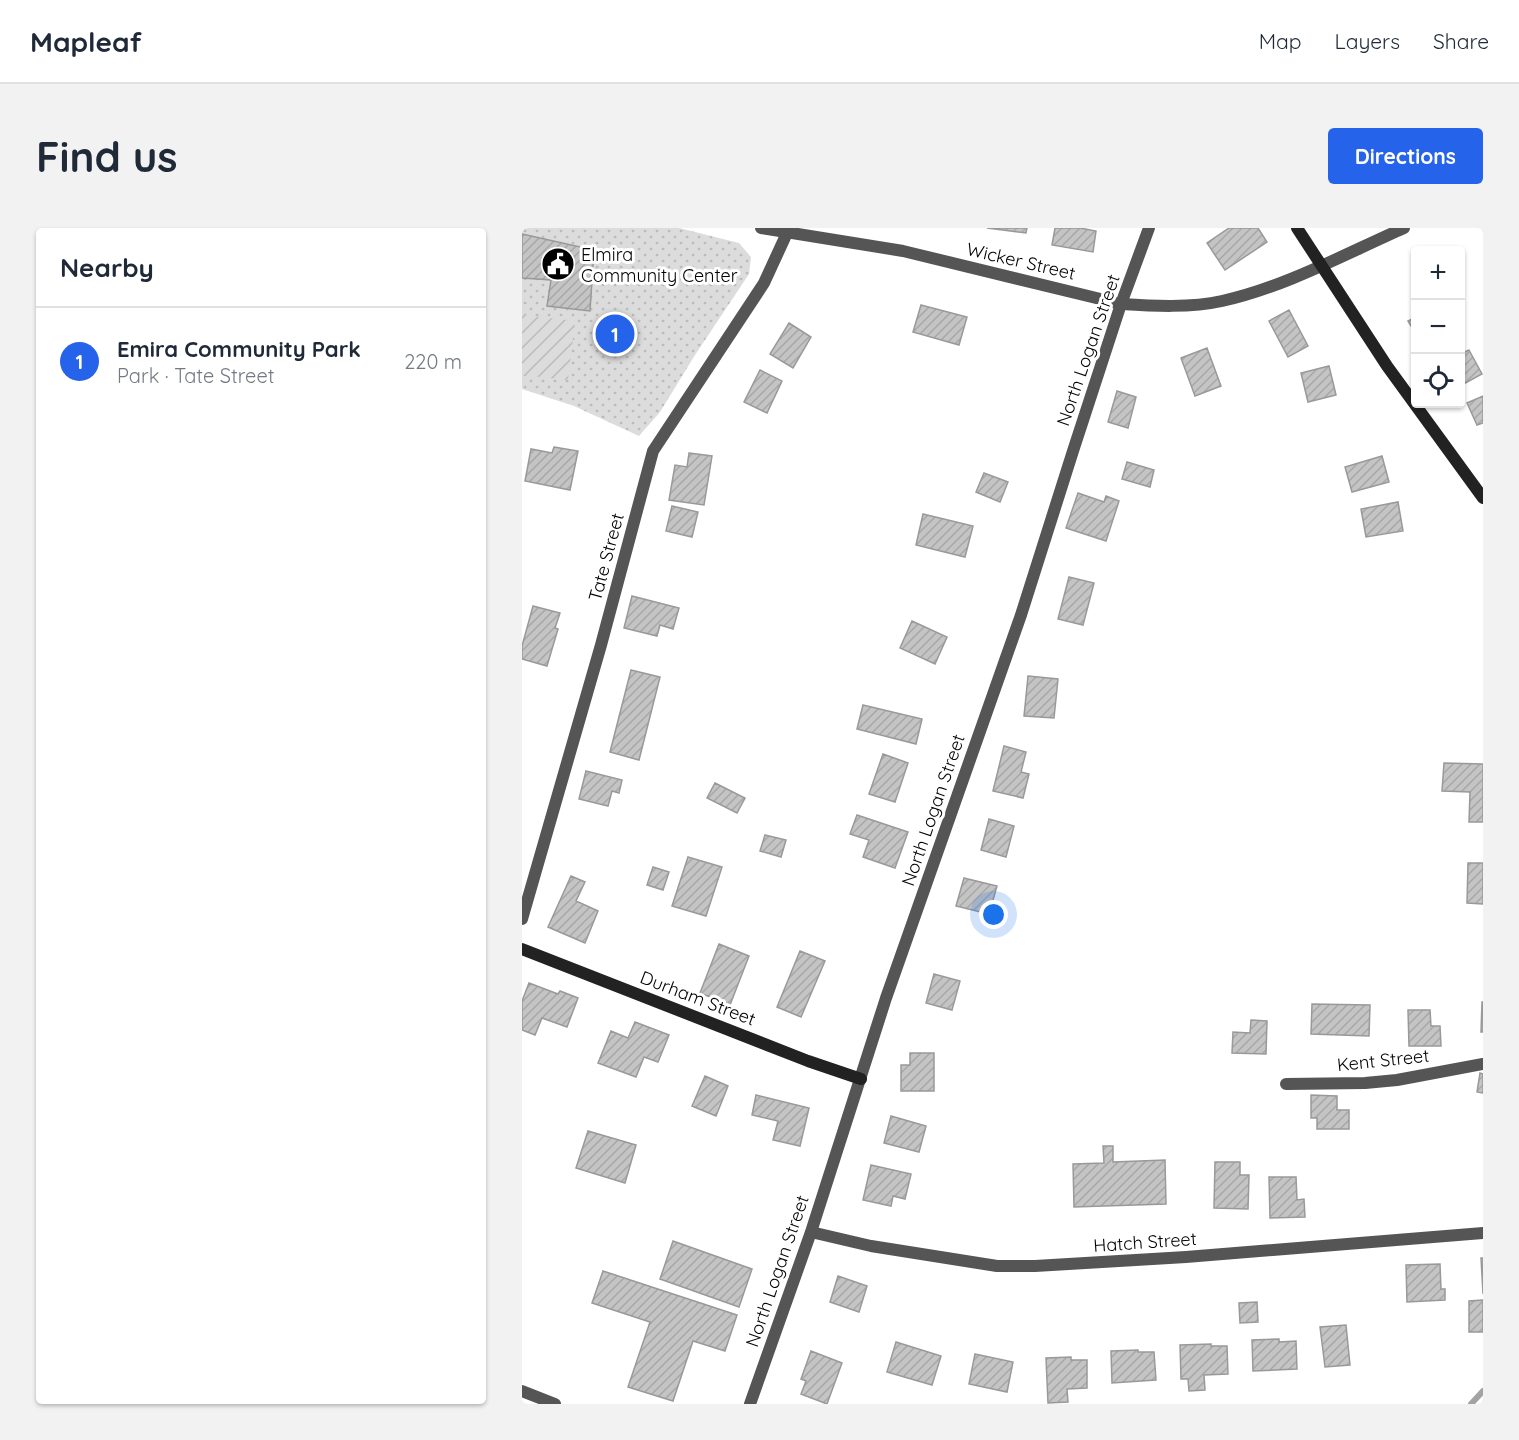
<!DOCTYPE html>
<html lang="en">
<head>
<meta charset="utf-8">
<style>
	:root { --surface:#fff; --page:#f2f2f3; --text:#1f2937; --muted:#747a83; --line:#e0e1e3; --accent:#2563eb }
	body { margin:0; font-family:Quicksand,sans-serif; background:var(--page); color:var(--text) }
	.controls { position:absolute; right:18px; top:18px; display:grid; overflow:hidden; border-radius:6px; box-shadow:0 2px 4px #0004 }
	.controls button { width:54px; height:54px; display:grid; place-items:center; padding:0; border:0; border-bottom:2px solid var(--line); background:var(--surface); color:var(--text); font:30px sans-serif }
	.you { position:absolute; left:472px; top:687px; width:21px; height:21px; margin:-15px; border:4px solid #fff; border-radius:50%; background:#1a73e8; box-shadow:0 0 0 9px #1a73e833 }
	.badge { display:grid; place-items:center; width:39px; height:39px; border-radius:50%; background:var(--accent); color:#fff; font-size:20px; font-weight:700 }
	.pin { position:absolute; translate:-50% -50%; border:3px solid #fff; box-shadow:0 2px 6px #0006 }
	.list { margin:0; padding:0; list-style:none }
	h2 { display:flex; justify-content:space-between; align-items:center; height:78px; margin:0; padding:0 24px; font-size:26px }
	h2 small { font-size:20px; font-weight:400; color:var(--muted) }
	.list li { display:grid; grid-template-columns:39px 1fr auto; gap:18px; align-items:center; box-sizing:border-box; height:108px; padding:0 24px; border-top:2px solid var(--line) }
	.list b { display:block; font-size:22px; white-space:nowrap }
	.list p { margin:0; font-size:20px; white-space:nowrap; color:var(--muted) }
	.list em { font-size:20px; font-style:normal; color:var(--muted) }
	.icon { flex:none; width:33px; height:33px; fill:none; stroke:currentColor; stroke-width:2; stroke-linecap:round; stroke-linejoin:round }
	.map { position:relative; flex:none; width:961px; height:1176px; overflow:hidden; border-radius:6px }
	header { display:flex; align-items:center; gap:36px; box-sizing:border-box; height:84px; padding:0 30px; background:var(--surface); border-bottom:2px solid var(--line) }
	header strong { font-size:28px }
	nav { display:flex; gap:33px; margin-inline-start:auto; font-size:21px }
	.intro { display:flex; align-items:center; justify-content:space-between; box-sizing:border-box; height:144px; padding:0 36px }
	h1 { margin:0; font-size:42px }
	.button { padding:15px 27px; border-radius:6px; background:var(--accent); color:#fff; font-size:21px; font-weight:700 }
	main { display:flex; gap:36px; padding:0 36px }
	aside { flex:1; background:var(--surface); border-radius:6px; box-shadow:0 2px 4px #0004 }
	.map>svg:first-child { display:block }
</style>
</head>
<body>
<header>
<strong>Mapleaf</strong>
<nav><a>Map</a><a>Layers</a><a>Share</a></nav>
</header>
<div class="intro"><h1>Find us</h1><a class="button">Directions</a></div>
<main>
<aside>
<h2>Nearby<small></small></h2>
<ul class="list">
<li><span class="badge">1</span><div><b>Emira Community Park</b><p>Park · Tate Street</p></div><em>220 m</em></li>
</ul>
</aside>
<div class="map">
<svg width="961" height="1176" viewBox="0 0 961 1176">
	<defs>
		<pattern id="grass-dots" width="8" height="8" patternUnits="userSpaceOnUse" patternTransform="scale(1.5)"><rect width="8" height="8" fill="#dcdcdc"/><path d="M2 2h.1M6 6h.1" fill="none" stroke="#bbb" stroke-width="1.8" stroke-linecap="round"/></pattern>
		<pattern id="garden-furrows" width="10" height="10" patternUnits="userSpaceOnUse" patternTransform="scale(1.5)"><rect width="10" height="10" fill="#dcdcdc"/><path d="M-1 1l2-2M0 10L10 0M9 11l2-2" fill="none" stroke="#bbb"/></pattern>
		<pattern id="building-hatch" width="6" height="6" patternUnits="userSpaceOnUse" patternTransform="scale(1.5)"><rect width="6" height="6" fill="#c4c4c4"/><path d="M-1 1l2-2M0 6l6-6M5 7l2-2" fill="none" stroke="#a7a7a7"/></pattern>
	</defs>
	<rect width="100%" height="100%" fill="#fff"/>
	<path fill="url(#grass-dots)" d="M0,0H157L217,15L229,29L227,46L173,127L138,184L117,208L52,178L0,161Z"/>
	<path fill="url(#garden-furrows)" d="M0,87L53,93L46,152L0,147Z"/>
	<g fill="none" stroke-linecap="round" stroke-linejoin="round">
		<path stroke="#a3a3a3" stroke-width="6" d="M949,1176L961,1163"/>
	</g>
	<path fill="url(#building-hatch)" stroke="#999" stroke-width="1.5" d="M465,0H505L504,5Z
		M533,0H558L574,3L571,24L530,17Z
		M707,0H736L745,14L703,42L685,15Z
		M0,6L72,22L68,83L25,78L29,52L0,50Z
		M399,77L445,89L437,117L391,104Z
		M767,82L786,118L766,129L747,93Z
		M894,89V106L886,93Z
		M267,95L289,109L271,140L248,126Z
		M685,120L699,158L673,168L659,130Z
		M947,122L960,146L938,158V126Z
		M807,138L814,167L786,174L779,145Z
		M238,142L260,153L245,185L222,174Z
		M595,163L614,169L606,200L586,194Z
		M961,168V195L955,197L945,175Z
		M32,219L56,223L48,262L3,253L9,221L30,225Z
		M167,225L190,228L182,277L147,272L153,237L165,239Z
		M860,228L867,254L830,264L823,239Z
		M605,234L632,242L628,259L600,251Z
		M462,245L486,254L478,274L454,264Z
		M556,265L582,274L584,268L597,273L584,313L544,300Z
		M876,274L881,303L844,309L839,281Z
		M150,278L176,284L170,309L144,303Z
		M401,286L451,298L443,329L394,317Z
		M547,349L572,355L561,397L536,391Z
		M110,368L157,380L151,401L138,397L135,408L102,400Z
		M11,378L38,385L33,400L36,401L25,438L0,431V418Z
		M390,393L425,409L413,436L378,420Z
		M109,442L138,449L117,532L88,524Z
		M506,448L536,451L532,490L502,488Z
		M341,477L400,491L394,516L335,501Z
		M482,518L504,524L499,544L507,546L501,570L471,563Z
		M361,526L386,535L373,574L347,566Z
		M922,535L961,536V594H947L948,564L920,563Z
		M64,543L100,552L97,565L90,563L86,578L57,571Z
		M193,555L223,570L215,585L185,570Z
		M335,587L386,604L373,640L341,629L347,612L328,606Z
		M467,591L492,598L484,629L459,622Z
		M243,607L264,612L259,629L238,623Z
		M166,629L200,639L184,688L150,678Z
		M946,635H961V676L945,675Z
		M131,639L147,644L141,662L125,657Z
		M49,648L63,654L54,673L76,683L63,715L26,699Z
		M442,650L475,658L467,686L434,678Z
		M197,716L227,728L208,777L178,765Z
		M278,723L303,733L279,789L255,779Z
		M412,746L438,753L430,782L404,775Z
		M7,755L36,766L38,763L56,770L45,799L20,790L13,807L0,802V773Z
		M960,774H961V804H959Z
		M790,776L848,777L847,808L789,806Z
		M886,782H908L909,798H918L919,818H887Z
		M729,792L745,793L744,826L710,825L711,804L728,805Z
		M113,794L147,807L136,834L122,829L114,849L76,835L89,803L106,810Z
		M388,825H412V863H379V837H388Z
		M958,845L961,846V865L955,864Z
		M183,848L206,858L194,888L170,878Z
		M234,867L287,880L278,918L251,912L256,893L230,887Z
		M789,867L815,868V882H827V901H795V890H789Z
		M369,888L404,898L397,924L362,915Z
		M66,903L114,917L103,955L54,940Z
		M581,918H591V934L643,932L644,976L552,979L551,936L582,935Z
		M693,934H718V947H727L726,981L692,980Z
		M349,937L389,946L383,971L371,968L369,978L341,972Z
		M747,949H774L775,972L782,971L783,989L748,990Z
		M151,1013L230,1041L217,1079L138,1051Z
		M959,1030H961V1066Z
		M918,1036L919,1061H923V1072L885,1074L884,1037Z
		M81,1043L215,1087L203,1123L171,1113L151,1173L106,1159L128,1094L70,1075Z
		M316,1048L345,1058L337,1084L308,1074Z
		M961,1072V1104H947V1073Z
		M735,1074L736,1094L718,1095L717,1075Z
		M824,1097L828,1137L803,1139L798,1099Z
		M757,1111V1114L774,1113L775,1141L731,1143L730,1112Z
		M374,1114L419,1128L410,1157L365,1144Z
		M689,1116V1118H705L706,1146L682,1147L683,1162L667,1163L666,1151H659L658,1117Z
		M616,1122V1124H632L634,1152L590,1155L589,1123Z
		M289,1123L320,1135L305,1176L279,1166L284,1153L279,1151Z
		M453,1126L491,1134L485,1164L447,1156Z
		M549,1129V1132H565V1160L545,1161L546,1174L526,1175L524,1130Z"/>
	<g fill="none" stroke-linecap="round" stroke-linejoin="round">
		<path stroke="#555" stroke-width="12" d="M239,0L381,23L599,76C631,78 669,80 700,73C763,59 823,26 882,0
			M0,691L79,417L131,223L242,55L265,5
			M764,856L843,855L875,852L961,836
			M289,1004L349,1018L475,1038H513L664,1029L961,1005
			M0,1163L33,1176
			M228,1176L289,1004L364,770L499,387L551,223L599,76L627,0"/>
		<path stroke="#222" stroke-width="12" d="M775,0L865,138L961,270
			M0,721L286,833L339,851"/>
	</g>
	<defs>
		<g id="civic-disc" transform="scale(1.725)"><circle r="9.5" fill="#000" stroke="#fff"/><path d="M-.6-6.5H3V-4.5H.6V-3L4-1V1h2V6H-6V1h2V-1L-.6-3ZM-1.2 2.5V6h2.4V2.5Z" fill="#fff"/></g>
	</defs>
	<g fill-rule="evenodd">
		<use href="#civic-disc" x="36" y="36"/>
	</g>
	<g text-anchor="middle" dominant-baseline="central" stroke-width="6" stroke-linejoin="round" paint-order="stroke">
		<g font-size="18" fill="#000" stroke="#fff" text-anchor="start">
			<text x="59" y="26">Elmira<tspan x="59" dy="21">Community Center</tspan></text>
		</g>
		<g font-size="18" fill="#000" stroke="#fff">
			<text transform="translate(499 33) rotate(13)">Wicker Street</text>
			<text transform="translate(566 122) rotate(-71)">North Logan Street</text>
			<text transform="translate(84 329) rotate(-75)">Tate Street</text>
			<text transform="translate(411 582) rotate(-71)">North Logan Street</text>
			<text transform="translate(176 770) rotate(21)">Durham Street</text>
			<text transform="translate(861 832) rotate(-6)">Kent Street</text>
			<text transform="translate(623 1014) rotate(-4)">Hatch Street</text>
			<text transform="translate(255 1043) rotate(-71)">North Logan Street</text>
		</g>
	</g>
</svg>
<div class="controls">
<button>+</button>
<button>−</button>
<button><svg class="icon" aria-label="locate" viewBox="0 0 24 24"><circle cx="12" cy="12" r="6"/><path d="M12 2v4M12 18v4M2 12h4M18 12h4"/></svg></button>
</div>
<div class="you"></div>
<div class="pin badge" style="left:93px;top:106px">1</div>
</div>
</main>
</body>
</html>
